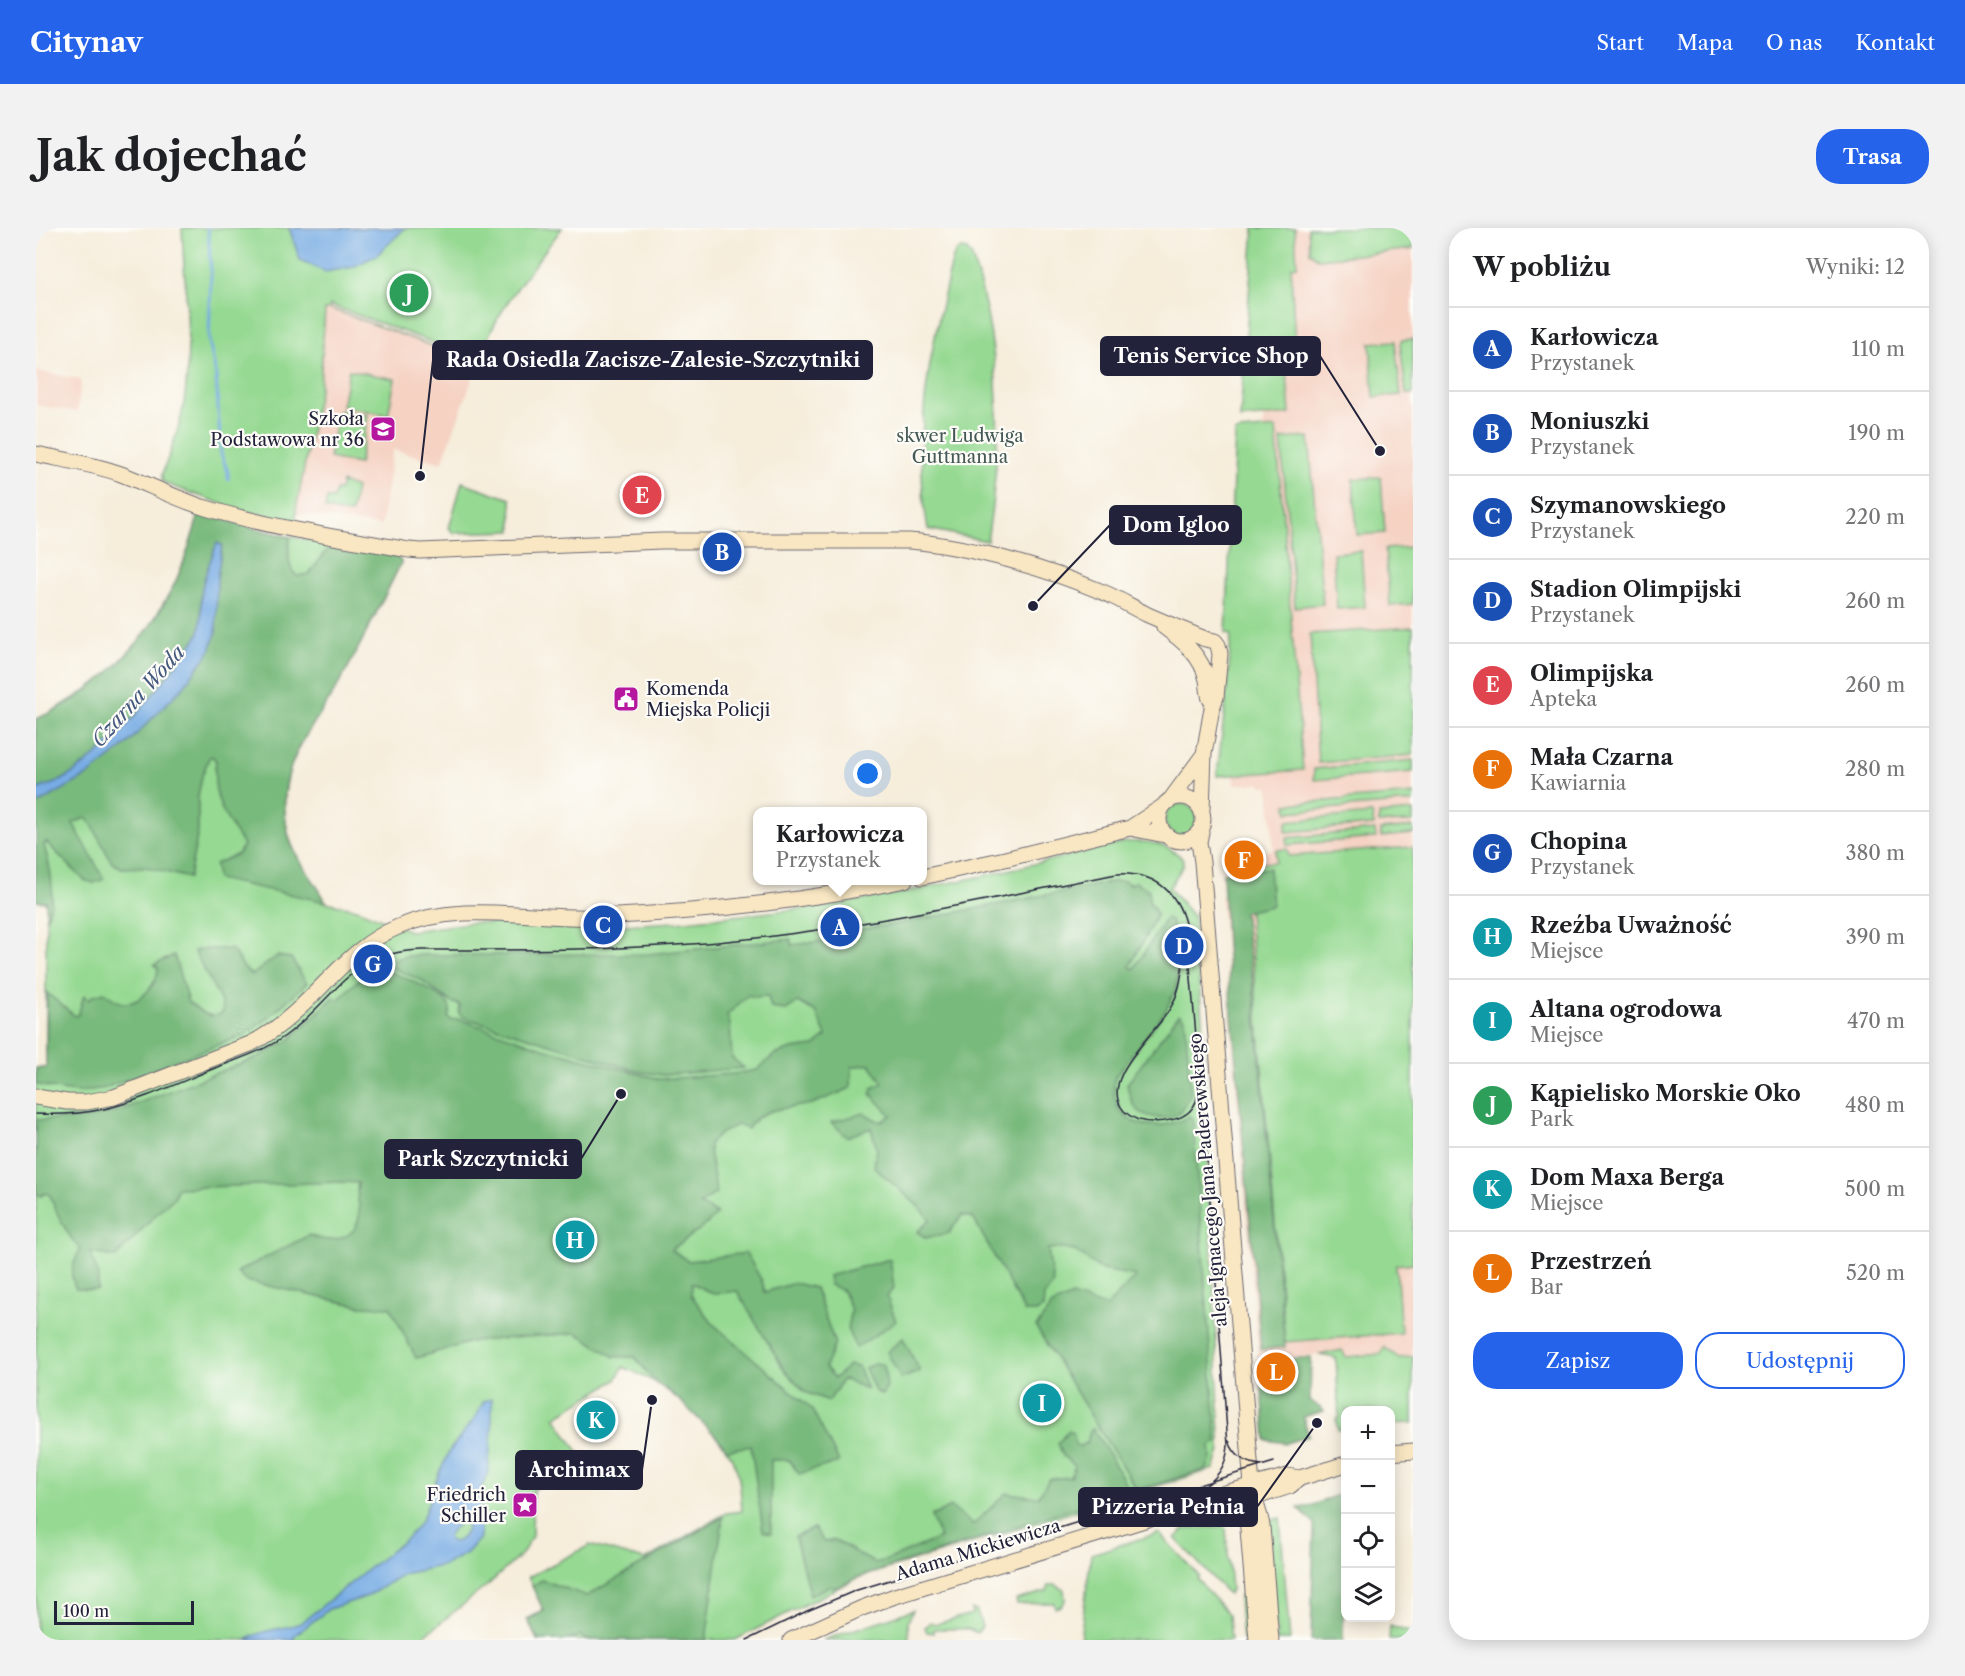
<!DOCTYPE html>
<html lang="pl">
<head>
<meta charset="utf-8">
<style>
	:root { --surface:#fff; --page:#f2f2f2; --text:#202124; --muted:#757577; --line:#e0e0e0; --accent:#2563eb }
	body { margin:0; font-family:"Libre Caslon Text",serif; background:var(--page); color:var(--text) }
	.controls { position:absolute; right:18px; bottom:18px; display:grid; overflow:hidden; border-radius:12px; box-shadow:0 3px 15px #0003 }
	.controls button { width:54px; height:54px; display:grid; place-items:center; padding:0; border:0; border-bottom:2px solid var(--line); background:var(--surface); color:var(--text); font:30px sans-serif }
	.scale { position:absolute; left:18px; bottom:15px; width:140px; box-sizing:border-box; padding-left:6px; border:3px solid #22223b; border-top:0; font-size:16px; line-height:21px; white-space:nowrap; color:#22223b; -webkit-text-stroke:4px #fdfcf7; paint-order:stroke }
	.you { position:absolute; left:832px; top:546px; width:21px; height:21px; margin:-15px; border:4px solid #fff; border-radius:50%; background:#1a73e8; box-shadow:0 0 0 9px #1a73e833 }
	.badge { display:grid; place-items:center; width:39px; height:39px; border-radius:50%; background:var(--accent); color:#fff; font-size:20px; font-weight:700 }
	.pin { position:absolute; translate:-50% -50%; border:3px solid #fff; box-shadow:0 2px 6px #0006 }
	.popup { position:absolute; left:717px; top:579px; width:174px; height:78px; box-sizing:border-box; display:grid; place-content:center; border-radius:12px; background:var(--surface); filter:drop-shadow(0 2px 4px #0005); font-size:20px; white-space:nowrap; color:var(--muted) }
	.popup b { font-size:22px; color:var(--text) }
	.popup::after { content:''; position:absolute; left:50%; top:100%; margin-left:-12px; border:12px solid transparent; border-top-color:var(--surface) }
	.list { margin:0; padding:0; list-style:none }
	h2 { display:flex; justify-content:space-between; align-items:center; height:78px; margin:0; padding:0 24px; font-size:26px }
	h2 small { font-size:20px; font-weight:400; color:var(--muted) }
	.list li { display:grid; grid-template-columns:39px 1fr auto; gap:18px; align-items:center; box-sizing:border-box; height:84px; padding:0 24px; border-top:2px solid var(--line) }
	.list b { display:block; font-size:22px; white-space:nowrap }
	.list p { margin:0; font-size:20px; white-space:nowrap; color:var(--muted) }
	.list em { font-size:20px; font-style:normal; color:var(--muted) }
	.actions { display:flex; gap:12px; padding:18px 24px }
	.actions a { flex:1; padding:14px 0; border:2px solid var(--accent); border-radius:24px; text-align:center; font-size:21px; color:var(--accent) }
	.actions .main { background:var(--accent); color:#fff }
	.icon { flex:none; width:33px; height:33px; fill:none; stroke:currentColor; stroke-width:2; stroke-linecap:round; stroke-linejoin:round }
	.map { position:relative; flex:none; width:1377px; height:1412px; overflow:hidden; border-radius:24px }
	header { display:flex; align-items:center; gap:36px; box-sizing:border-box; height:84px; padding:0 30px; background:var(--accent); color:#fff }
	header strong { font-size:28px }
	nav { display:flex; gap:33px; margin-inline-start:auto; font-size:21px }
	.intro { display:flex; align-items:center; justify-content:space-between; box-sizing:border-box; height:144px; padding:0 36px }
	h1 { margin:0; font-size:42px }
	.button { padding:15px 27px; border-radius:24px; background:var(--accent); color:#fff; font-size:21px; font-weight:700 }
	main { display:flex; gap:36px; padding:0 36px }
	aside { flex:1; background:var(--surface); border-radius:24px; box-shadow:0 3px 15px #0003 }
	.map>svg:first-child { display:block }
</style>
</head>
<body>
<header>
<strong>Citynav</strong>
<nav><a>Start</a><a>Mapa</a><a>O nas</a><a>Kontakt</a></nav>
</header>
<div class="intro"><h1>Jak dojechać</h1><a class="button">Trasa</a></div>
<main>
<div class="map">
<svg width="1377" height="1412" viewBox="0 0 1377 1412">
	<rect width="100%" height="100%" fill="#fdfcf7"/>
	<filter id="ink" filterUnits="userSpaceOnUse"><feTurbulence type="fractalNoise" baseFrequency=".0167" numOctaves="2"/><feDisplacementMap in="SourceGraphic" scale="12" xChannelSelector="R" yChannelSelector="G"/><feConvolveMatrix kernelMatrix="1 2 1 2 8 2 1 2 1" color-interpolation-filters="sRGB"/></filter>
	<filter id="wash" filterUnits="userSpaceOnUse"><feTurbulence type="fractalNoise" baseFrequency=".008" numOctaves="4" result="noise"/><feDisplacementMap in="SourceGraphic" scale="24" xChannelSelector="R" yChannelSelector="G"/><feGaussianBlur stdDeviation="1.35" result="paint"/><feColorMatrix in="noise" values="0 0 0 0 0 0 0 0 0 0 0 0 0 0 0 0 0 1.4 0 .05"/><feComposite in="paint" operator="in"/></filter>
	<g filter="url(#wash)">
		<rect width="100%" height="100%" fill="#f6eddb"/>
		<path fill="#f5d2c2" d="M1238,0H1377V1194L1354,1182H1310L1309,1200L1302,1202L1300,1190H1303L1300,1130L1277,1127L1223,1134L1185,669L1207,668L1204,628L1229,626L1230,623L1238,622L1233,558H1225L1224,555L1198,557L1195,517L1222,288Z
			M293,80L440,135L438,140L440,141L406,235L357,222L345,298L261,286L260,283L284,158L289,82Z
			M0,143L44,151L45,157L41,184L0,177Z"/>
		<path fill="#95d992" stroke="#5c7e66" stroke-width="1.5" d="M146,0H526C495,42 461,81 443,131L294,77L293,80L443,135L441,141L438,140L440,134L293,80L289,82L284,158L260,282V294L200,281L133,257L126,253V246C136,220 146,194 149,167C156,111 148,55 146,0Z
			M1218,0H1259L1261,38L1255,39L1259,120L1249,122L1254,186L1204,191Z
			M1272,0H1377V21L1283,31L1274,24Z
			M926,21L931,22L935,27C967,120 967,217 951,313L892,301C875,211 895,117 917,30L920,23Z
			M1377,111V166H1370L1364,116L1366,112Z
			M1359,113L1365,167L1338,169L1334,115Z
			M313,142L359,151L352,187L306,178Z
			M302,182L332,187L323,236L293,230Z
			M1240,200L1267,542L1181,548L1192,454L1195,406L1190,405L1199,205L1204,203Z
			M1273,209L1287,376L1259,379L1245,211Z
			M1345,249L1349,305L1321,307L1317,251Z
			M306,254L320,260L315,286L289,281L291,270L297,271L300,262H304Z
			M426,254L475,271L476,303L418,305L413,300Z
			M209,298L251,308L359,327L364,332L365,335C345,375 326,415 304,454C274,506 237,538 252,605C258,631 278,651 290,674L321,681L374,703L440,694L537,700L640,694L792,678L863,665L947,648L1090,614C1111,612 1132,615 1147,631V638L1133,660L1158,689L1166,790L1184,1209V1223L1178,1241L821,1350L699,1412H501L491,1391L507,1382L492,1349L554,1317L609,1332L690,1285L706,1283C705,1271 705,1258 702,1246C695,1215 647,1172 620,1155C610,1149 598,1144 587,1139L580,1152L519,1189L546,1230L497,1262L496,1308L486,1326L454,1355L383,1412H0V840H10V674L0,673V491L12,486L46,465L76,442L110,405L138,357L148,334Z
			M1377,319V376L1354,378L1349,321Z
			M1325,323L1329,379L1301,381L1297,325Z
			M1377,399V527L1282,535L1274,406Z
			M1377,532V544L1278,552V541Z
			M1377,566V574L1252,584L1251,576Z
			M1129 592a16 16 0 1 1 32 0a16 16 0 1 1-32 0Z
			M1377,583V594L1343,595V586Z
			M1336,586L1338,597L1250,604L1251,593Z
			M1377,599V606L1345,609L1344,602Z
			M1339,602L1340,610L1251,617V610Z
			M1377,619V1035L1360,1037L1365,1105L1249,1114L1212,674L1207,668L1205,637L1240,634V622L1251,621L1253,628Z
			M1348,1119L1363,1130L1377,1129V1195L1355,1196L1354,1182H1310L1309,1200L1302,1202L1300,1190H1303L1300,1130L1283,1127L1306,1122L1310,1129L1345,1126Z
			M1203,1281L1204,1283C1195,1296 1139,1296 1122,1298L1118,1296L1147,1287Z
			M1244,1290L1254,1412H1241L1232,1293Z
			M1187,1298L1190,1301L1195,1362L1192,1366L1139,1310L1149,1301Z
			M1123,1305L1163,1348L1161,1351L1193,1387L1195,1412H1044L1055,1326Z
			M1013,1357H1020L1028,1362L1029,1372L1025,1378L1019,1380L1018,1375L981,1376L980,1372L1011,1363Z
			M1208,1366L1212,1378L1216,1412H1206L1203,1367Z
			M935,1381L941,1383L946,1399L941,1405L933,1401H898V1405L891,1404L889,1399L894,1394L900,1396L936,1386Z
			M877,1382L872,1394L873,1412H787Z
			M1354,1398L1377,1405V1412H1353Z"/>
		<path fill="#78b97c" stroke="#4d6e5c" stroke-width="1.5" d="M164,283L209,298L254,309C253,322 250,339 261,348L273,346L296,316L359,327L364,332L365,335C345,375 326,415 304,454C274,506 237,538 252,605C258,631 278,650 290,674L181,651L179,636L202,626L207,617C189,589 174,568 180,533L176,528L173,530L166,548L162,568V603L153,650L110,639L86,640L76,635L56,597L50,590L37,595L68,651L58,655L48,652L10,614L8,617C15,640 21,669 10,691V673H0V491C61,466 110,415 138,357C150,333 156,308 164,283Z
			M1233,640L1236,678L1208,684L1218,762L1249,1119L1225,1122L1190,718L1187,645Z
			M1081,653H1088L1093,656L1100,654L1113,662V673L1121,686L1094,739L1098,741L1130,690L1136,694L1140,729L1144,730L1140,760L1130,782L1079,849C1073,883 1093,900 1126,897C1135,895 1146,894 1153,888L1157,891L1181,1214L1174,1218L1175,1230L1171,1241L1101,1262L1000,1099L1016,1077L1036,1068L1070,1079L1100,1048L1066,1042L1039,1023L1022,1020L1012,1021L1017,1056L1008,1068L1007,1080L1000,1084H989L937,990L926,987L913,1005L890,1010L881,1004L894,992L882,978L838,939L841,921L835,900L811,909L795,894L828,885L844,894L855,887L835,866L836,860L847,855L834,836L816,839L815,860C802,865 788,872 775,876C753,881 724,878 712,901L702,896L684,906L673,916C673,933 679,948 680,965L664,976L681,986L670,997L635,1022L653,1033L710,1025L726,1053L729,1064L758,1055L779,1060L799,1116L789,1139L799,1150L813,1137L822,1139L831,1161L807,1151L793,1173L769,1164L747,1140L701,1063L677,1066L656,1055L655,1067L677,1096L776,1181L803,1234L763,1246L753,1232H735V1305L727,1303L715,1218L691,1222L680,1208L637,1166L618,1153L599,1129H578L541,1105L438,1113L380,1130L354,1079L324,1078L210,1053L201,1044L273,1007C291,1016 319,1013 323,989C325,976 319,970 322,955L305,954L141,960L138,970L124,982L80,1029L54,1025L62,1046V1062L40,1061C31,1041 38,1039 44,1020C32,1010 19,982 14,967L9,965L5,968L0,965V892L51,890L82,883L220,830L253,812L298,769L302,772L321,753L346,739V743H351C365,748 409,765 414,780C415,784 413,786 412,789L415,792L423,791L507,820L623,851L697,846L721,842L738,827L756,821L778,818L790,808L780,784L762,774L750,782L735,780L732,768L718,769L712,767L691,787L694,796L696,830L708,840L627,847L601,843L427,789L423,786L424,777L415,774L385,752L354,739L351,733L371,728L384,727L612,726L755,711L756,717L797,712L800,705L860,696Z
			M168,721H195C204,730 205,741 216,747L241,728L255,730L271,755L231,791L206,808L66,861C57,860 50,864 41,864C27,863 13,859 0,856V840H10L11,765L39,788L42,787L48,767L53,772L56,768L68,764C74,769 82,775 90,775C106,775 122,754 122,740L118,737L138,727L152,774C162,782 175,794 187,784L186,775L158,723Z
			M1143,786L1149,791L1155,867C1151,874 1147,882 1141,886C1135,890 1129,890 1123,890C1100,888 1095,877 1091,856Z
			M854,1031L858,1060L851,1069L860,1093L820,1120L811,1101L815,1082L807,1063L794,1057L792,1048Z
			M867,1110L884,1143L865,1151L851,1124Z
			M1275,1129L1274,1172L1288,1183L1267,1189L1273,1208L1250,1215L1230,1212L1224,1134Z
			M840,1135L848,1137L851,1159L846,1167L839,1163L829,1140Z
			M1057,1200L1095,1264L1022,1285L821,1350L800,1360L793,1358L774,1368L759,1309L778,1300L788,1314L799,1312L838,1335L851,1332L904,1310L895,1288L915,1279L937,1297L970,1265L1002,1269L1013,1251L1034,1249L1039,1238L1027,1228L1022,1215L1033,1202L1038,1206L1039,1217L1043,1218L1051,1215L1054,1203Z
			M1309,1264L1307,1412H1275L1278,1296L1262,1280L1275,1278Z
			M687,1289L670,1412H549L545,1407L533,1412H502L492,1392L508,1383L496,1358L506,1352L551,1368Z"/>
		<path fill="#77ace4" stroke="#4c6790" stroke-width="1.5" fill-rule="evenodd" d="M253,0H369L341,27L317,39L289,44L264,32Z
			M181,315L186,317L181,350L180,405L174,423L148,458L88,519L51,548L0,577V562C8,558 18,556 26,552C80,520 121,461 159,412C169,398 163,377 166,361C169,345 175,330 181,315Z
			M456,1171V1202L452,1244L445,1261L444,1310L431,1325L409,1337L367,1346L332,1368L293,1381L258,1408L257,1412H210C228,1400 246,1402 265,1395L372,1309L386,1292L401,1250L414,1222L439,1190L448,1173ZM427,1294L431,1296C432,1305 423,1317 414,1313L412,1309C415,1303 420,1296 427,1294Z"/>
		<g fill="none" stroke-linecap="round" stroke-linejoin="round">
			<path stroke="#77ace4" stroke-width="3" d="M172,0L175,45L173,112L180,147L185,226L192,244V251"/>
		</g>
	</g>
	<g filter="url(#ink)">
		<g fill="none" stroke-linecap="round" stroke-linejoin="round">
			<g stroke="#6c6973" stroke-width="17">
				<path id="secondary" d="M0,226C28,232 58,236 85,246C114,257 141,271 170,280C236,300 305,310 373,322L384,323L626,313H873C935,318 1012,341 1069,365C1083,371 1096,379 1110,386C1130,395 1150,403 1169,411L1179,413L1182,417L1184,426L1180,469L1176,480L1168,526L1166,582
					M1128,399C1147,413 1166,428 1171,452C1172,459 1172,465 1174,471
					M1123 591a22 22 0 1 1 44 0a22 22 0 1 1-44 0Z
					M1135,571L1168,526
					M1094,600L1126,579
					M1165,604L1163,614L1166,634L1216,1258C1217,1272 1224,1283 1226,1298L1235,1412
					M886,649L969,631L1094,600L1129,607
					M0,869L31,874H50L78,869L214,816C230,808 244,798 258,785C292,755 318,717 362,699C426,672 496,692 563,689C666,684 768,674 869,652
					M1354,1225L1377,1223
					M1217,1270L1213,1276L1211,1289L1221,1412
					M1158,1275L1189,1265L1252,1248L1263,1250
					M755,1412L826,1380L859,1368L1115,1290L1145,1282L1180,1279L1217,1270L1254,1258L1264,1250L1310,1236"/>
			</g>
			<use href="#secondary" stroke="#f9e7c3" stroke-width="15"/>
			<path stroke="#22223b" stroke-width="1.5" d="M1147,735C1145,751 1143,765 1135,779C1120,806 1061,852 1088,883C1096,891 1106,894 1117,894C1138,893 1158,890 1162,866
				M0,886C23,887 45,886 68,881C104,873 140,856 174,842C199,832 227,824 249,808C302,770 310,724 386,722C507,722 626,723 745,707C858,693 970,667 1081,646C1121,644 1145,666 1151,705L1171,933L1192,1217C1191,1239 1180,1253 1161,1263
				M1193,1213C1198,1228 1210,1236 1227,1237
				M711,1412L771,1383L821,1362L1238,1234"/>
		</g>
	</g>
	<defs>
		<g id="school-square" transform="scale(1.35)"><rect x="-9" y="-9" width="18" height="18" rx="4" fill="#b5179e" stroke="#fdfcf7"/><path d="M0-5L7-2L0 1L-7-2ZM-4 1L0 2.5L4 1V4Q0 6-4 4Z" fill="#fff"/></g>
		<g id="civic-square" transform="scale(1.35)"><rect x="-9" y="-9" width="18" height="18" rx="4" fill="#b5179e" stroke="#fdfcf7"/><path d="M-.6-6.5H3V-4.5H.6V-3L4-1V1h2V6H-6V1h2V-1L-.6-3ZM-1.2 2.5V6h2.4V2.5Z" fill="#fff"/></g>
		<g id="sight-square" transform="scale(1.35)"><rect x="-9" y="-9" width="18" height="18" rx="4" fill="#b5179e" stroke="#fdfcf7"/><path d="M0-6L1.8-2.2L6-1.7L2.9 1.2L3.7 5.4L0 3.3L-3.7 5.4L-2.9 1.2L-6-1.7L-1.8-2.2Z" fill="#fff"/></g>
	</defs>
	<g fill-rule="evenodd">
		<use href="#school-square" x="347" y="201"/>
		<use href="#civic-square" x="590" y="471"/>
		<use href="#sight-square" x="489" y="1277"/>
	</g>
	<g text-anchor="middle" dominant-baseline="central" stroke-width="4.5" stroke-linejoin="round" paint-order="stroke">
		<g font-size="18" fill="#22223b" stroke="#fdfcf7" text-anchor="end">
			<text x="328" y="191">Szkoła<tspan x="328" dy="21">Podstawowa nr 36</tspan></text>
			<text x="610" y="461" text-anchor="start">Komenda<tspan x="610" dy="21">Miejska Policji</tspan></text>
			<text x="470" y="1267">Friedrich<tspan x="470" dy="21">Schiller</tspan></text>
		</g>
		<g font-size="18" fill="#445955" stroke="#fdfcf7">
			<text x="924" y="208">skwer Ludwiga<tspan x="924" dy="21">Guttmanna</tspan></text>
		</g>
		<g font-size="18" fill="#22223b" stroke="#fdfcf7">
			<text transform="translate(1172 952) rotate(-95)">aleja Ignacego Jana Paderewskiego</text>
			<text transform="translate(942 1322) rotate(-17)">Adama Mickiewicza</text>
		</g>
		<g font-size="20" font-style="italic" fill="#44597f" stroke="#fdfcf7">
			<text transform="translate(102 468) rotate(-48)">Czarna Woda</text>
		</g>
	</g>
	<path fill="none" stroke="#22223b" stroke-width="2" d="M1344 223L1284 128M384 248L397 132M997 378L1074 297M585 866L545 931M616 1172L606 1242M1281 1195L1221 1279"/>
	<g fill="#22223b" stroke="#fdfcf7" stroke-width="2">
		<circle cx="1344" cy="223" r="6"/>
		<circle cx="384" cy="248" r="6"/>
		<circle cx="997" cy="378" r="6"/>
		<circle cx="585" cy="866" r="6"/>
		<circle cx="616" cy="1172" r="6"/>
		<circle cx="1281" cy="1195" r="6"/>
	</g>
	<g fill="#22223b" stroke="#22223b" stroke-width="2">
		<rect x="1065" y="109" width="219" height="38" rx="6"/>
		<rect x="397" y="113" width="439" height="38" rx="6"/>
		<rect x="1074" y="278" width="131" height="38" rx="6"/>
		<rect x="349" y="912" width="196" height="38" rx="6"/>
		<rect x="480" y="1223" width="126" height="38" rx="6"/>
		<rect x="1043" y="1260" width="178" height="38" rx="6"/>
	</g>
	<g font-size="20" text-anchor="middle" font-weight="bold" fill="#fff">
		<text x="1175" y="135">Tenis Service Shop</text>
		<text x="617" y="139">Rada Osiedla Zacisze-Zalesie-Szczytniki</text>
		<text x="1140" y="304">Dom Igloo</text>
		<text x="447" y="938">Park Szczytnicki</text>
		<text x="543" y="1249">Archimax</text>
		<text x="1132" y="1286">Pizzeria Pełnia</text>
	</g>
</svg>
<div class="controls">
<button>+</button>
<button>−</button>
<button><svg class="icon" aria-label="locate" viewBox="0 0 24 24"><circle cx="12" cy="12" r="6"/><path d="M12 2v4M12 18v4M2 12h4M18 12h4"/></svg></button>
<button><svg class="icon" aria-label="layers" viewBox="0 0 24 24"><path d="M12 4l9 5-9 5-9-5zM3 14l9 5 9-5"/></svg></button>
</div>
<div class="scale">100 m</div>
<div class="you"></div>
<div class="pin badge" style="left:804px;top:699px;background:#1a4fb4">A</div>
<div class="popup"><b>Karłowicza</b>Przystanek</div>
<div class="pin badge" style="left:686px;top:324px;background:#1a4fb4">B</div>
<div class="pin badge" style="left:567px;top:697px;background:#1a4fb4">C</div>
<div class="pin badge" style="left:1148px;top:718px;background:#1a4fb4">D</div>
<div class="pin badge" style="left:606px;top:267px;background:#e0444e">E</div>
<div class="pin badge" style="left:1208px;top:632px;background:#e8710a">F</div>
<div class="pin badge" style="left:337px;top:736px;background:#1a4fb4">G</div>
<div class="pin badge" style="left:539px;top:1012px;background:#0f9aa8">H</div>
<div class="pin badge" style="left:1006px;top:1175px;background:#0f9aa8">I</div>
<div class="pin badge" style="left:373px;top:65px;background:#2e9e5b">J</div>
<div class="pin badge" style="left:560px;top:1192px;background:#0f9aa8">K</div>
<div class="pin badge" style="left:1240px;top:1144px;background:#e8710a">L</div>
</div>
<aside>
<h2>W pobliżu<small>Wyniki: 12</small></h2>
<ul class="list">
<li><span class="badge" style="background:#1a4fb4">A</span><div><b>Karłowicza</b><p>Przystanek</p></div><em>110 m</em></li>
<li><span class="badge" style="background:#1a4fb4">B</span><div><b>Moniuszki</b><p>Przystanek</p></div><em>190 m</em></li>
<li><span class="badge" style="background:#1a4fb4">C</span><div><b>Szymanowskiego</b><p>Przystanek</p></div><em>220 m</em></li>
<li><span class="badge" style="background:#1a4fb4">D</span><div><b>Stadion Olimpijski</b><p>Przystanek</p></div><em>260 m</em></li>
<li><span class="badge" style="background:#e0444e">E</span><div><b>Olimpijska</b><p>Apteka</p></div><em>260 m</em></li>
<li><span class="badge" style="background:#e8710a">F</span><div><b>Mała Czarna</b><p>Kawiarnia</p></div><em>280 m</em></li>
<li><span class="badge" style="background:#1a4fb4">G</span><div><b>Chopina</b><p>Przystanek</p></div><em>380 m</em></li>
<li><span class="badge" style="background:#0f9aa8">H</span><div><b>Rzeźba Uważność</b><p>Miejsce</p></div><em>390 m</em></li>
<li><span class="badge" style="background:#0f9aa8">I</span><div><b>Altana ogrodowa</b><p>Miejsce</p></div><em>470 m</em></li>
<li><span class="badge" style="background:#2e9e5b">J</span><div><b>Kąpielisko Morskie Oko</b><p>Park</p></div><em>480 m</em></li>
<li><span class="badge" style="background:#0f9aa8">K</span><div><b>Dom Maxa Berga</b><p>Miejsce</p></div><em>500 m</em></li>
<li><span class="badge" style="background:#e8710a">L</span><div><b>Przestrzeń</b><p>Bar</p></div><em>520 m</em></li>
</ul>
<div class="actions"><a class="main">Zapisz</a><a>Udostępnij</a></div>
</aside>
</main>
</body>
</html>
